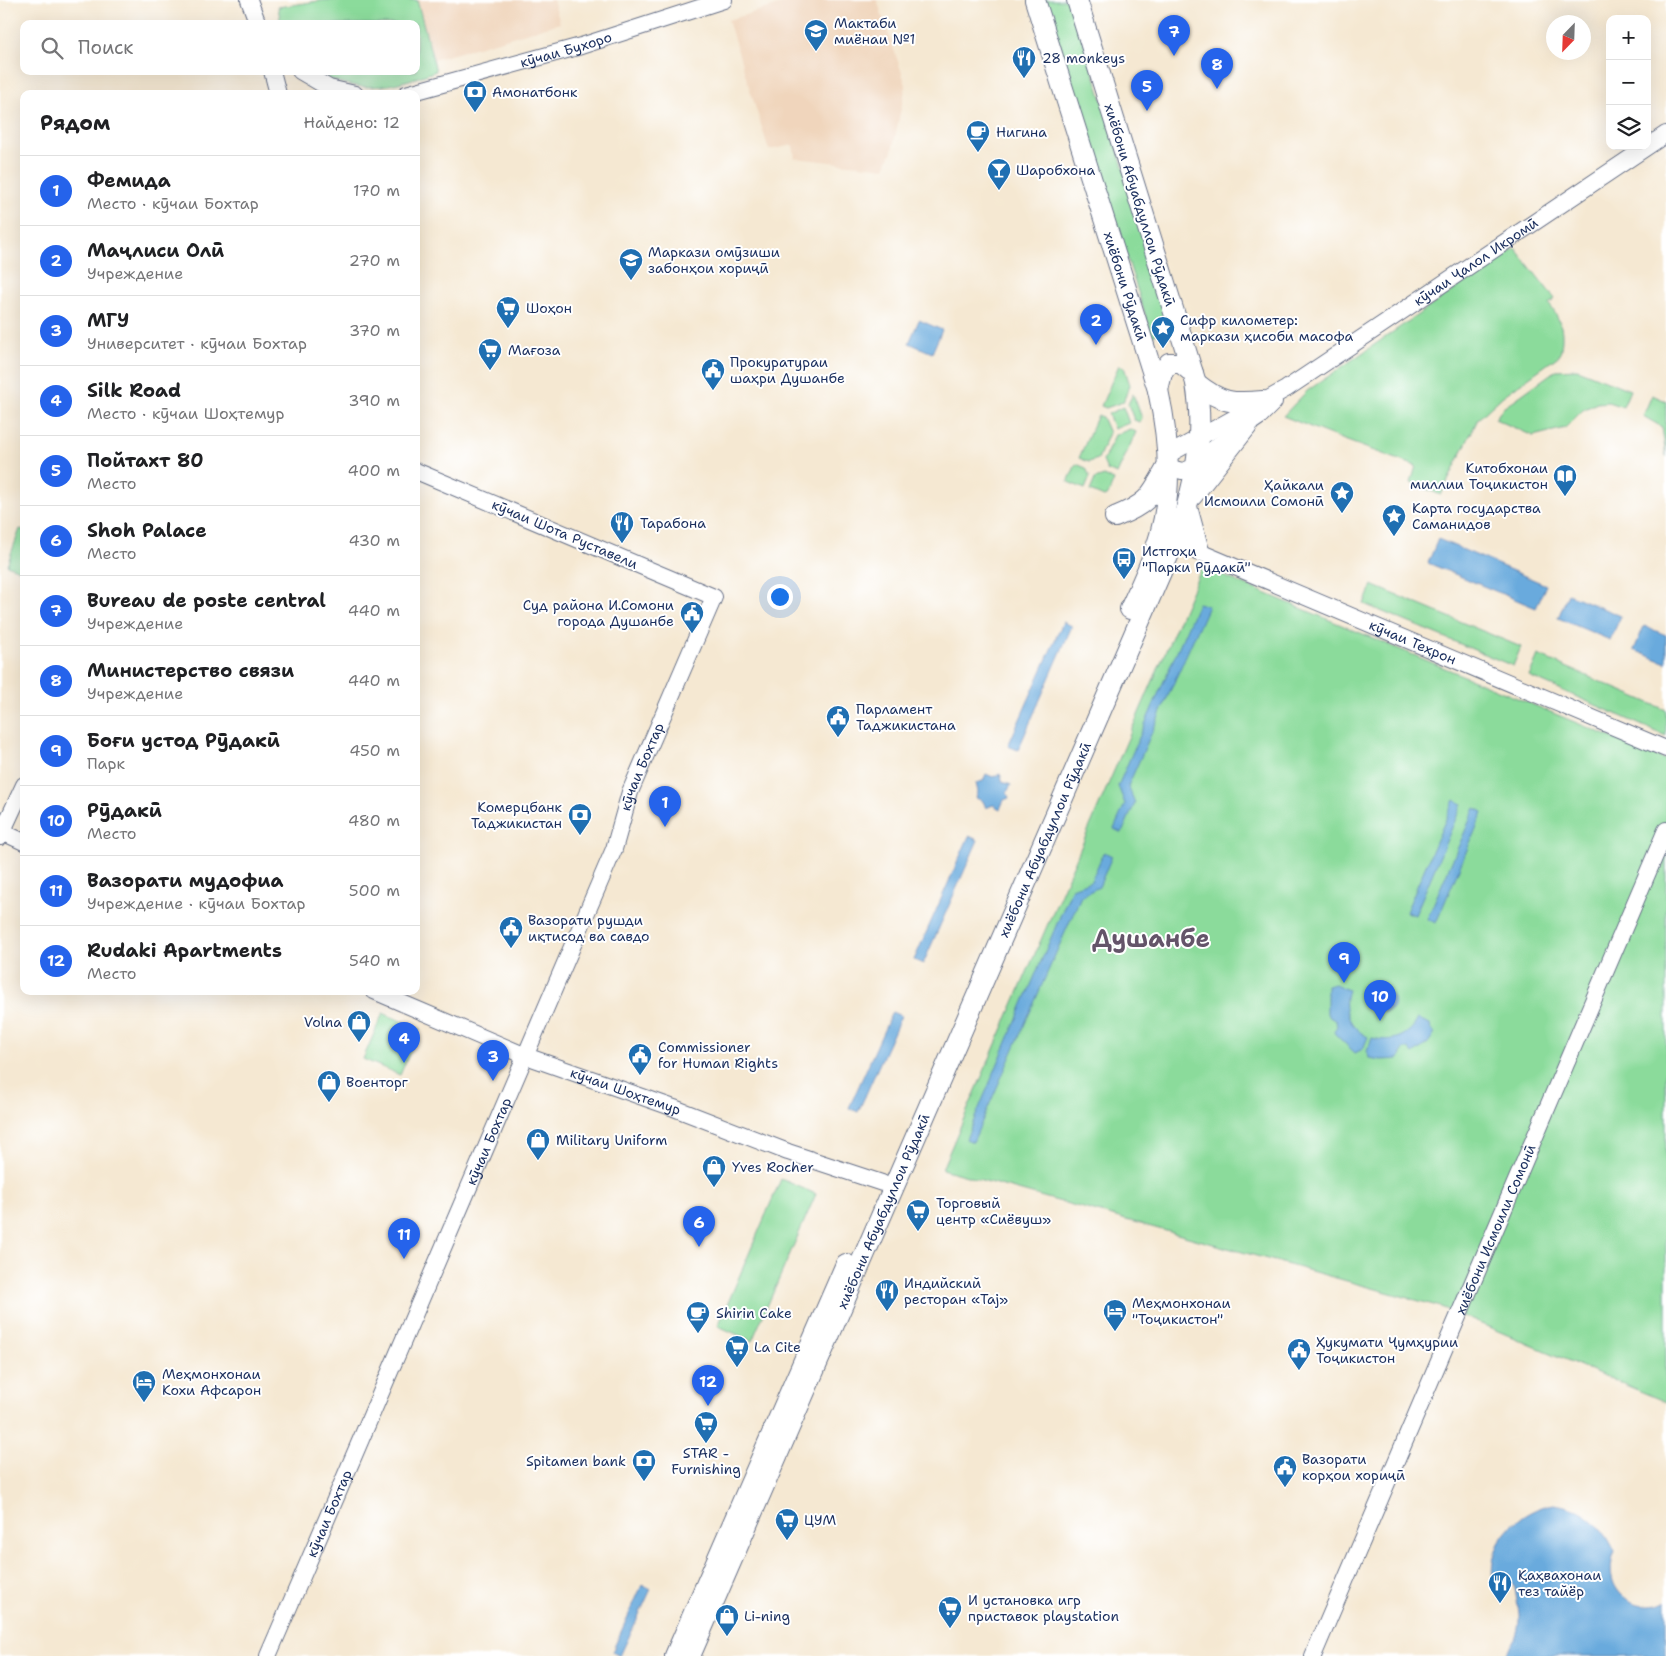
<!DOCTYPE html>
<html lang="ru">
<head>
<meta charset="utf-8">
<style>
	:root { --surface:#fff; --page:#f2f2f2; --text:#202124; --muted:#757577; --line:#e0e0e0; --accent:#2563eb }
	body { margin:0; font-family:"Shantell Sans",sans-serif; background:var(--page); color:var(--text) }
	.controls { position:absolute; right:15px; top:15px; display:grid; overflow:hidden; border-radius:10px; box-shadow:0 5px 20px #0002 }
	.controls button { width:45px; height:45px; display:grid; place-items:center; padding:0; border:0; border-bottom:1px solid var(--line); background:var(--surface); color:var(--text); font:25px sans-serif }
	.compass { position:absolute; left:1546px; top:15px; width:45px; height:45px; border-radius:50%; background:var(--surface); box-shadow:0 5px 20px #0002; rotate:203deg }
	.you { position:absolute; left:779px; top:596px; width:18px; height:18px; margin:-12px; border:4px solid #fff; border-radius:50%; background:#1a73e8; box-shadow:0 0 0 8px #1a73e833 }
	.badge { display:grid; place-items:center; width:32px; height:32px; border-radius:50%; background:var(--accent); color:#fff; font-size:16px; font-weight:700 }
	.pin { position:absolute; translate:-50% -41px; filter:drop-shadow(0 1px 2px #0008) }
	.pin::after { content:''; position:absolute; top:26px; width:18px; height:15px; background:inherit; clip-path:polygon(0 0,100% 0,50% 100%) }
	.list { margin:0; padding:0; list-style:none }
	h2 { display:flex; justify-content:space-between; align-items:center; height:65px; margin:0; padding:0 20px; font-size:21px }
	h2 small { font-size:16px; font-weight:400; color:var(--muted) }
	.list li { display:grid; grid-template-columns:32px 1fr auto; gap:15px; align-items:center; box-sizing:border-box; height:70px; padding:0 20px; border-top:1px solid var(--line) }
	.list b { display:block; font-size:19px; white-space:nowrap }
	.list p { margin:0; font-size:16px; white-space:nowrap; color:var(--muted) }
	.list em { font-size:16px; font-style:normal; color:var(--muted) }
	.icon { flex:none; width:28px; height:28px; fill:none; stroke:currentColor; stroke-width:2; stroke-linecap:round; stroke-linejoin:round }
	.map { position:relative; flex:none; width:1666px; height:1656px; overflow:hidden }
	.search { position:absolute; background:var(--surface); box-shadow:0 5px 20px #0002; left:20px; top:20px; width:400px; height:55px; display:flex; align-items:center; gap:12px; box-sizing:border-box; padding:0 18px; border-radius:10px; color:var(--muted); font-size:19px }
	.panel { position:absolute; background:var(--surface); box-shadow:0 5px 20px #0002; left:20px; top:90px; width:400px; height:905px; border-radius:10px }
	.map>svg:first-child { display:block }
</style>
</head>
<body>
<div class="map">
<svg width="1666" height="1656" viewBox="0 0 1666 1656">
	<rect width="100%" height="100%" fill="#fff"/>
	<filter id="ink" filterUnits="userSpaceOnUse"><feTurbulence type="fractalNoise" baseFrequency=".02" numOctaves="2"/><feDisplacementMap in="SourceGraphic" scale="10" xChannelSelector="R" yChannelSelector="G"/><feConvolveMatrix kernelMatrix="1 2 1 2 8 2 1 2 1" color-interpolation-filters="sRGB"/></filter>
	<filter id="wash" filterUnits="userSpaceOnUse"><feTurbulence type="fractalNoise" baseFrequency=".0096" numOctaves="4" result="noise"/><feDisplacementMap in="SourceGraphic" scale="20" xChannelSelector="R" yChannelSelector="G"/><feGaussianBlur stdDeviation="1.12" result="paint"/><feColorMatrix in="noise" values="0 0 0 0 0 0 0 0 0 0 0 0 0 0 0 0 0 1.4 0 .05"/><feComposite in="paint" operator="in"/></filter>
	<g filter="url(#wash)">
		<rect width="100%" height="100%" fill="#f5e8d2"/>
		<path fill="#f0d5bc" d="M417,0H553L560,23L433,60Z
			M795,0H877L906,85L892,151L885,168L795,158L793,145L769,150L728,20Z"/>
		<path fill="#8bdb9b" stroke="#53857c" d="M326,0H417L436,71C386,89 360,95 311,71H416V24H281L278,7Z
			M1045,0H1071L1173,327L1152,336Z
			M1515,248L1555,299L1549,304C1563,324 1564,331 1560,355L1503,396L1478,419L1441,495L1411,483L1416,466L1336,437L1283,416L1307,391Z
			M1119,365L1124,367L1130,385L1123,402L1106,408L1101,406Z
			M1577,369L1630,390L1623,407L1608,402L1597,403L1583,410L1565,428L1533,436L1495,419L1503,408L1556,370Z
			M1133,394L1142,418L1140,422L1134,420L1128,404Z
			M1652,395L1666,401V457L1662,427L1643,416Z
			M1123,407L1129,423L1114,429L1108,414Z
			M1098,415L1102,417L1109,433L1098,459L1089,462L1079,458Z
			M1130,429L1136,432L1117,474L1107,470L1103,461L1115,435Z
			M1076,464L1086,468L1090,477L1085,489L1068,482Z
			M1104,476L1114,480L1108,495L1104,497L1090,491L1095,479Z
			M20,529L24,530V572L7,565Z
			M1202,567L1666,760V1402L1441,1307L942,1169Z
			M1372,585L1521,647L1513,666L1364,604Z
			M1538,655L1666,710V736L1529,676Z
			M383,1013L420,1029L400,1075L363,1059Z
			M781,1179L816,1194L752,1341L718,1326Z"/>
		<path fill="#69aadd" stroke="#426c9e" d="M919,320L942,330L932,353L909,343Z
			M1438,539L1546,585L1536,608L1428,563Z
			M1568,594L1621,616L1610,640L1558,618Z
			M1198,603L1208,606L1128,786L1135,803L1122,833L1114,829L1125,804L1118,786Z
			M1063,622L1072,626L1018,750L1008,746Z
			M1644,626L1666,635V663L1634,650Z
			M986,774L993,777L1000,774L1003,782L1011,785L1007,792L1009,798L1004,800L1000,809L993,805L986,808L983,801L976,798L978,792L976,783L983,781Z
			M1454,800L1462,804L1415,915L1406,912Z
			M1475,808L1483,812L1436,923L1427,919Z
			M969,836L978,840L923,964L914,960Z
			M1104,852L1112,856L1099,887L1081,896L973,1142L966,1139L1072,888L1091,881Z
			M1335,984L1348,990C1341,1009 1350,1028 1368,1037L1363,1049L1355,1053L1336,1035L1334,1032L1337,1026L1336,1021L1328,1016L1327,1013V986Z
			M1374 1002a10 10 0 1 1 20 0a10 10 0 1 1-20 0Z
			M892,1012L901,1016L858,1112L849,1108Z
			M1418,1019L1430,1024L1431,1030L1435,1033L1428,1043L1413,1054L1409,1049H1403L1399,1059L1381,1060L1369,1058L1367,1051L1372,1038C1392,1043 1409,1037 1418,1019Z
			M1554,1504C1584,1508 1603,1525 1615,1552C1600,1587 1632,1616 1666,1601V1656H1504C1518,1639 1522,1623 1517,1601C1516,1596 1516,1591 1514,1586L1505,1580L1493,1581C1487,1542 1518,1510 1554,1504Z
			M642,1585L651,1589L620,1656L612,1652Z"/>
	</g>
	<g filter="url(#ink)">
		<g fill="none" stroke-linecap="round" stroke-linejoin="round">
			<g stroke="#677087" stroke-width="18">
				<g id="secondary">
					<path d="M249,0L258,24"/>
					<path d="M272,71L278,94"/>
					<path d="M300,71L329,88L355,94"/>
					<path id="s1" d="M406,94L581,46L724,0"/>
					<path id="s2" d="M1166,456L1286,389L1666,134"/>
					<path d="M1167,467L1182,471L1192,468L1218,445L1259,417L1274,402"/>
					<path id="s3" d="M1164,537L1666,749"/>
					<path d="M0,831L24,842"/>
					<path d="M0,837L24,785"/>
					<path id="s4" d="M374,991L526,1056L674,1108L788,1152L882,1183"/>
					<path id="s5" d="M268,1656L614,849L630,792L714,597L416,471"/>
					<path id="s6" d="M1313,1656L1666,830"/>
				</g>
			</g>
			<g stroke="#677087" stroke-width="22">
				<g id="highway">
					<path id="s7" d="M1035,0L1158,390C1168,435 1173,489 1160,535C1153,560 1141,585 1130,609"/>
					<path d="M1196,383C1221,403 1232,404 1263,401"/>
					<path d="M1158,390L1162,373L1169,363H1181L1193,373"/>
					<path d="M1192,496L1247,426"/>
					<path d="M1187,507L1199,551"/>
					<path d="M1115,517C1147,504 1149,499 1166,469"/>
					<path d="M675,1656L846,1264"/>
					<path id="s8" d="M690,1656L1178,533C1196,484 1205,435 1196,383L1077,0"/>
				</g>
			</g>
			<use href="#secondary" stroke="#fff" stroke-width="16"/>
			<use href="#highway" stroke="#fff" stroke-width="20"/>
		</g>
	</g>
	<defs>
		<g id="school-pin" transform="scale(1.25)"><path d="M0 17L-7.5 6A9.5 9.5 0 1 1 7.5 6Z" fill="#1f6fb2" stroke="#fff"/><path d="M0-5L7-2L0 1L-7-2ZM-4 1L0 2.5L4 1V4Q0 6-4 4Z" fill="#fff"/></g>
		<g id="restaurant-pin" transform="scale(1.25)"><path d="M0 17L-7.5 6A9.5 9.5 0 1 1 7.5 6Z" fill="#1f6fb2" stroke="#fff"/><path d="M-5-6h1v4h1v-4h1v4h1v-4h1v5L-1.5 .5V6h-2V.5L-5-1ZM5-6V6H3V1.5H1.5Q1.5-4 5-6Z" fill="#fff"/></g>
		<g id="bank-pin" transform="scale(1.25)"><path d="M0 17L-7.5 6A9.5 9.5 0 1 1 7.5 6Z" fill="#1f6fb2" stroke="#fff"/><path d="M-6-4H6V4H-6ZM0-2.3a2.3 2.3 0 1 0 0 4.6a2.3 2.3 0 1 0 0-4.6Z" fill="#fff"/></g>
		<g id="cafe-pin" transform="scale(1.25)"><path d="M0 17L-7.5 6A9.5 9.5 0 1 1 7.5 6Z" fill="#1f6fb2" stroke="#fff"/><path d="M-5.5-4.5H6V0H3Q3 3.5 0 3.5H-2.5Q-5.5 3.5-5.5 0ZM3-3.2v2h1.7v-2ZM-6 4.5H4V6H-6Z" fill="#fff"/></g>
		<g id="bar-pin" transform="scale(1.25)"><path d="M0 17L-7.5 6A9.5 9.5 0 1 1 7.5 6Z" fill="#1f6fb2" stroke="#fff"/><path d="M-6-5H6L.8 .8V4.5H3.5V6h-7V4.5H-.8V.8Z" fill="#fff"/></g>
		<g id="supermarket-pin" transform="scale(1.25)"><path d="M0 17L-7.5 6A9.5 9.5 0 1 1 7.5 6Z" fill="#1f6fb2" stroke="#fff"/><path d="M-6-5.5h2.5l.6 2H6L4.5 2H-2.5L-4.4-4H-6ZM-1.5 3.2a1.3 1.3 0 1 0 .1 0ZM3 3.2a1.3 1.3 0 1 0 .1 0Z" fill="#fff"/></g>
		<g id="sight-pin" transform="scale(1.25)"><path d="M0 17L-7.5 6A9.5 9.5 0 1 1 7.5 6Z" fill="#1f6fb2" stroke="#fff"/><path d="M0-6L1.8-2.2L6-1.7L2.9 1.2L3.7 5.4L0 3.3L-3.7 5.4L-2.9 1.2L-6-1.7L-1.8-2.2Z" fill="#fff"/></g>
		<g id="civic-pin" transform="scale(1.25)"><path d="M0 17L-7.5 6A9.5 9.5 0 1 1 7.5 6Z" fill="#1f6fb2" stroke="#fff"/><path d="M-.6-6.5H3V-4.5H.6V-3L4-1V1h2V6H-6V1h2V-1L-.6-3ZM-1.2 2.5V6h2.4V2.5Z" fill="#fff"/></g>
		<g id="library-pin" transform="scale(1.25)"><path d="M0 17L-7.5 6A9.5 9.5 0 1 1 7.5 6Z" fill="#1f6fb2" stroke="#fff"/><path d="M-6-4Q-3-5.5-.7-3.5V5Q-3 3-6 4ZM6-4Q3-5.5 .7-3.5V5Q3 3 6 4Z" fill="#fff"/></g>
		<g id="bus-pin" transform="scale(1.25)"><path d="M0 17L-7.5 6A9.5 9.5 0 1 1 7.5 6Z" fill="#1f6fb2" stroke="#fff"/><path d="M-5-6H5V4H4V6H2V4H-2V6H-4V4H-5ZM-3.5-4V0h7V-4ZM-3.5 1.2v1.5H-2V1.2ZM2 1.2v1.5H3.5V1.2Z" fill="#fff"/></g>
		<g id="shop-pin" transform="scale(1.25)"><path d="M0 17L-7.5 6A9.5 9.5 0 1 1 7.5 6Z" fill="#1f6fb2" stroke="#fff"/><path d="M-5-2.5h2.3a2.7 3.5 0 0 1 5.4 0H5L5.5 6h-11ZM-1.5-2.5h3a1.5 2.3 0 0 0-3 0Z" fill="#fff"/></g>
		<g id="hotel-pin" transform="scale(1.25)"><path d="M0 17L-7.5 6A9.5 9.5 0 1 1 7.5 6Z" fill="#1f6fb2" stroke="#fff"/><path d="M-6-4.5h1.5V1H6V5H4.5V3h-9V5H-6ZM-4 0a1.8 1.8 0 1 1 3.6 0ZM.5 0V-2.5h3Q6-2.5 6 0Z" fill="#fff"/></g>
	</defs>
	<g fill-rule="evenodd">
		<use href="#school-pin" x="816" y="31"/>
		<use href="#restaurant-pin" x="1024" y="58"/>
		<use href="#bank-pin" x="475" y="92"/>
		<use href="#cafe-pin" x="978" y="132"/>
		<use href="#bar-pin" x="999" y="170"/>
		<use href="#school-pin" x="631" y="260"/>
		<use href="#supermarket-pin" x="508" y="308"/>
		<use href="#sight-pin" x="1163" y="328"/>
		<use href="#supermarket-pin" x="490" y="350"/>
		<use href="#civic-pin" x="713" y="370"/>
		<use href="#library-pin" x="1565" y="476"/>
		<use href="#sight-pin" x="1342" y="493"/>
		<use href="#sight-pin" x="1394" y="516"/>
		<use href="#restaurant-pin" x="622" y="523"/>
		<use href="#bus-pin" x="1124" y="559"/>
		<use href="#civic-pin" x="692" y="613"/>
		<use href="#civic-pin" x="838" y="717"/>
		<use href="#bank-pin" x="580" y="815"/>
		<use href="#civic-pin" x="511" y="928"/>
		<use href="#shop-pin" x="359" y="1022"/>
		<use href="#civic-pin" x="640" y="1055"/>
		<use href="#shop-pin" x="329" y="1082"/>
		<use href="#shop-pin" x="538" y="1140"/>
		<use href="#shop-pin" x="714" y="1167"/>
		<use href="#supermarket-pin" x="918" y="1211"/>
		<use href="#restaurant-pin" x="887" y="1291"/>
		<use href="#hotel-pin" x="1115" y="1311"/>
		<use href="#cafe-pin" x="698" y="1313"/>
		<use href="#supermarket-pin" x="737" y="1347"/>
		<use href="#civic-pin" x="1299" y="1350"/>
		<use href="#hotel-pin" x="144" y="1382"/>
		<use href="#supermarket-pin" x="706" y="1423"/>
		<use href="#bank-pin" x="644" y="1461"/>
		<use href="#civic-pin" x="1285" y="1467"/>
		<use href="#supermarket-pin" x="787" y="1520"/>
		<use href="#restaurant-pin" x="1500" y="1583"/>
		<use href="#supermarket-pin" x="950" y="1608"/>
		<use href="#shop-pin" x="727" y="1616"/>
	</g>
	<g text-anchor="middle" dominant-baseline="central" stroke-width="4" stroke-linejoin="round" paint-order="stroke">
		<g font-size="14" fill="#1b2f5e" stroke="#fff" text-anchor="start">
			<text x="834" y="23">Мактаби<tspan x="834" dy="16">миёнаи №1</tspan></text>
			<text x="1042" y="58">28 monkeys</text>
			<text x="492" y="92">Амонатбонк</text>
			<text x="996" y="132">Нигина</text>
			<text x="1016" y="170">Шаробхона</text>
			<text x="648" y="252">Маркази омӯзиши<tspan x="648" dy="16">забонҳои хориҷӣ</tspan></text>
			<text x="526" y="308">Шоҳон</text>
			<text x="1180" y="320">Сифр километер:<tspan x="1180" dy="16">маркази ҳисоби масофа</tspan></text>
			<text x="508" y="350">Мағоза</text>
			<text x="730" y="362">Прокуратураи<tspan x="730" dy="16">шаҳри Душанбе</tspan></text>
			<text x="1548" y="468" text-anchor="end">Китобхонаи<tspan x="1548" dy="16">миллии Тоҷикистон</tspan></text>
			<text x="1324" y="485" text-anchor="end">Ҳайкали<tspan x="1324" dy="16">Исмоили Сомонӣ</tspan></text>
			<text x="1412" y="508">Карта государства<tspan x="1412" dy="16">Саманидов</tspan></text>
			<text x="640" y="523">Тарабона</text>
			<text x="1142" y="551">Истгоҳи<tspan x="1142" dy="16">"Парки Рӯдакӣ"</tspan></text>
			<text x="674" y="605" text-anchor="end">Суд района И.Сомони<tspan x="674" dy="16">города Душанбе</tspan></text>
			<text x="856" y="709">Парламент<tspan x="856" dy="16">Таджикистана</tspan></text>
			<text x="562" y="807" text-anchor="end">Комерцбанк<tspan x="562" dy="16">Таджикистан</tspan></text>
			<text x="528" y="920">Вазорати рушди<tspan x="528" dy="16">иқтисод ва савдо</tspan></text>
			<text x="342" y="1022" text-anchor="end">Volna</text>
			<text x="658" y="1047">Commissioner<tspan x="658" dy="16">for Human Rights</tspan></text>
			<text x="346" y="1082">Военторг</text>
			<text x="556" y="1140">Military Uniform</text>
			<text x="732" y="1167">Yves Rocher</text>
			<text x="936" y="1203">Торговый<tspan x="936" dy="16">центр «Сиёвуш»</tspan></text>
			<text x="904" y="1283">Индийский<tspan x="904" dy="16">ресторан «Taj»</tspan></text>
			<text x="1132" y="1303">Меҳмонхонаи<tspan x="1132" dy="16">"Тоҷикистон"</tspan></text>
			<text x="716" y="1313">Shirin Cake</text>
			<text x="1316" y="1342">Ҳукумати Ҷумҳурии<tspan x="1316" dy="16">Тоҷикистон</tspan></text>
			<text x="754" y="1347">La Cite</text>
			<text x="162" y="1374">Меҳмонхонаи<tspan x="162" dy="16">Кохи Афсарон</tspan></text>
			<text x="706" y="1453" text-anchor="middle">STAR -<tspan x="706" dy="16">Furnishing</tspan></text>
			<text x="1302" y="1459">Вазорати<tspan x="1302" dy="16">корҳои хориҷӣ</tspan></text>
			<text x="626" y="1461" text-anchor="end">Spitamen bank</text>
			<text x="804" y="1520">ЦУМ</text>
			<text x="1518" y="1575">Қаҳвахонаи<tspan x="1518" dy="16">тез тайёр</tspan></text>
			<text x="968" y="1600">И установка игр<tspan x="968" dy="16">приставок playstation</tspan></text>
			<text x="744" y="1616">Li-ning</text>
		</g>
		<g font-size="14" fill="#1b2f5e" stroke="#fff">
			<text stroke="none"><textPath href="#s1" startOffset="166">кӯчаи Бухоро</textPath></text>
			<text transform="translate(1140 205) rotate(73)">хиёбони Абуабдуллои Рӯдакӣ</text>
			<text stroke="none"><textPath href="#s2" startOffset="366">кӯчаи Ҷалол Икромӣ</textPath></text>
			<text stroke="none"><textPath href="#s7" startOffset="300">хиёбони Рӯдакӣ</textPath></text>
			<text transform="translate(565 534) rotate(23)">кӯчаи Шота Руставели</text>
			<text stroke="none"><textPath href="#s3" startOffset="270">кӯчаи Теҳрон</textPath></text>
			<text stroke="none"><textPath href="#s5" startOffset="965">кӯчаи Бохтар</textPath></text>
			<text stroke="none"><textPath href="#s8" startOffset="890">хиёбони Абуабдуллои Рӯдакӣ</textPath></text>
			<text stroke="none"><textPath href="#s4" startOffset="271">кӯчаи Шоҳтемур</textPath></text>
			<text stroke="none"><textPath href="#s5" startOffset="560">кӯчаи Бохтар</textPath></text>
			<text stroke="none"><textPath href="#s8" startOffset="485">хиёбони Абуабдуллои Рӯдакӣ</textPath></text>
			<text stroke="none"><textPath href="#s6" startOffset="464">хиёбони Исмоили Сомонӣ</textPath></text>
			<text stroke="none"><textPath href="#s5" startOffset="155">кӯчаи Бохтар</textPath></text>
		</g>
		<g font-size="24" font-weight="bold" fill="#645469" stroke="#fff">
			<text x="1151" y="939">Душанбе</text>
		</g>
	</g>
</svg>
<div class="controls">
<button>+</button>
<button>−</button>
<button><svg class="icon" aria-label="layers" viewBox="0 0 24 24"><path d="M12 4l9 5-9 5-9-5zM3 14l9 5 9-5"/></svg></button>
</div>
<svg class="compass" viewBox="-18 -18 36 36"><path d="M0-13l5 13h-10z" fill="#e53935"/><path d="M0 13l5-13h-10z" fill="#757577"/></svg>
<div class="you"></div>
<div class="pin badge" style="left:665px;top:827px">1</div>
<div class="pin badge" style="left:1096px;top:345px">2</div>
<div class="pin badge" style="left:493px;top:1081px">3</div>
<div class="pin badge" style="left:404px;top:1063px">4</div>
<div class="pin badge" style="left:1147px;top:111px">5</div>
<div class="pin badge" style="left:699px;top:1247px">6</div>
<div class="pin badge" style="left:1174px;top:56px">7</div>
<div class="pin badge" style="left:1217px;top:89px">8</div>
<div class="pin badge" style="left:1344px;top:983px">9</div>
<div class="pin badge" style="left:1380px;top:1021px">10</div>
<div class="pin badge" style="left:404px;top:1259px">11</div>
<div class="pin badge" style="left:708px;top:1406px">12</div>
<div class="search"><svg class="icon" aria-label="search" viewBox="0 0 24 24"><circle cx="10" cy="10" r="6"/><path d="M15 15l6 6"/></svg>Поиск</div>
<section class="panel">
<h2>Рядом<small>Найдено: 12</small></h2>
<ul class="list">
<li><span class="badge">1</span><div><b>Фемида</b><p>Место · кӯчаи Бохтар</p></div><em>170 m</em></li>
<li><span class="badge">2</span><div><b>Маҷлиси Олӣ</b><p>Учреждение</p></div><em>270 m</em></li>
<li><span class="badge">3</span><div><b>МГУ</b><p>Университет · кӯчаи Бохтар</p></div><em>370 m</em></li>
<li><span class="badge">4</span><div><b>Silk Road</b><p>Место · кӯчаи Шоҳтемур</p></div><em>390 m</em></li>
<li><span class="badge">5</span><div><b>Пойтахт 80</b><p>Место</p></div><em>400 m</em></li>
<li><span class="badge">6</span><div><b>Shoh Palace</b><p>Место</p></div><em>430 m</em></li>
<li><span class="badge">7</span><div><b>Bureau de poste central</b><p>Учреждение</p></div><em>440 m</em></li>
<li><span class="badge">8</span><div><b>Министерство связи</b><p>Учреждение</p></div><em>440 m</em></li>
<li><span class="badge">9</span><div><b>Боғи устод Рӯдакӣ</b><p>Парк</p></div><em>450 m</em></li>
<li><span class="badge">10</span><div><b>Рӯдакӣ</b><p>Место</p></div><em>480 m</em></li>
<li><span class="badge">11</span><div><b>Вазорати мудофиа</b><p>Учреждение · кӯчаи Бохтар</p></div><em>500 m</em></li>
<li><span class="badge">12</span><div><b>Rudaki Apartments</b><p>Место</p></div><em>540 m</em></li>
</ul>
</section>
</div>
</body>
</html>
